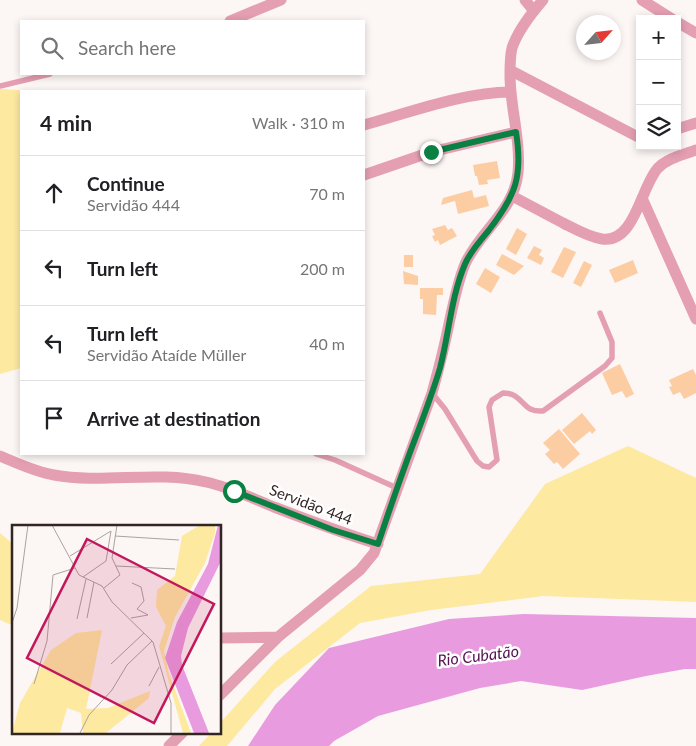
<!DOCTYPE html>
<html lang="en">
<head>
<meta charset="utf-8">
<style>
	:root { --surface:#fff; --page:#f2f2f2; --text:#202124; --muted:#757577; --line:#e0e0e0 }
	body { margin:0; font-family:Lato,sans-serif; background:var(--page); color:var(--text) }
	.controls { position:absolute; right:15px; top:15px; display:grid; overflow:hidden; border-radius:0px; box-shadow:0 2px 8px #0003 }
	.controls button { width:45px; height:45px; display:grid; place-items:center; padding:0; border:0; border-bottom:1px solid var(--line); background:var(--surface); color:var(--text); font:25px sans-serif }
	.compass { position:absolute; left:576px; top:15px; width:45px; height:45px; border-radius:50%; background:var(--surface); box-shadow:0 2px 8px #0003; rotate:63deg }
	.stop { position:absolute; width:15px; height:15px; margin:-11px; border:4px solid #0b8043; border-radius:50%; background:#fff }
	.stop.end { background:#0b8043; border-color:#fff; box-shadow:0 1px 5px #0008 }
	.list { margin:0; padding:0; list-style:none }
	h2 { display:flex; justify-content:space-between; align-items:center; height:65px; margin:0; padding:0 20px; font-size:21px }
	h2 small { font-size:16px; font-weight:400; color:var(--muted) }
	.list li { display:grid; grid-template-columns:32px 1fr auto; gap:15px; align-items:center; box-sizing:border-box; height:75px; padding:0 20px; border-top:1px solid var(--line) }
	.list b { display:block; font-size:19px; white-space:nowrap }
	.list p { margin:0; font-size:16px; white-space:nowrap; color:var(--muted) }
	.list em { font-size:16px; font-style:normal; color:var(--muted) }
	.icon { flex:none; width:28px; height:28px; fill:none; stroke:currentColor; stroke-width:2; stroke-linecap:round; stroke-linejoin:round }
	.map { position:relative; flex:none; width:696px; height:746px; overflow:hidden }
	.search { position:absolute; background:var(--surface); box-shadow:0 2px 8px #0003; left:20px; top:20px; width:345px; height:55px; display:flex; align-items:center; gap:12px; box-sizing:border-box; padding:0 18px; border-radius:0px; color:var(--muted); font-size:19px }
	.panel { position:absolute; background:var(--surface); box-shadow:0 2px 8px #0003; left:20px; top:90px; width:345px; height:365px; border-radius:0px }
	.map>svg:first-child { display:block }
</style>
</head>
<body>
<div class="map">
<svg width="696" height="746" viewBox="0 0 696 746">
	<rect width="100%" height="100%" fill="#fcf6f4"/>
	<path fill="#fde9a0" d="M0,89L37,91H21V368L0,374Z
		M628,446L696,478V602L543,596L431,610L360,623L275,689L227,746H199L212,732H220V723L275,662L371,586L480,574L545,484Z
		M0,533L14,545V626L0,620Z"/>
	<path fill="#e99be0" d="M524,614L696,618V669H685L646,676L582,690L521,681L480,688L378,716L334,741L329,746H248L275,705L329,648L449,619Z"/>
	<path fill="#fccda3" d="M497,161L500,178L487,180L488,184L479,185L477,176H475L473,165Z
		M472,190L474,198L486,195L489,206L458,214L455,201L441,205L443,198Z
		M445,225L448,230L452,228L457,236L440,245L438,240L435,242L432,236L435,235L432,229Z
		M517,228L527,234L516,255L506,249Z
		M534,246L542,250L539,255L544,258L541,265L527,258Z
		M564,247L576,252L563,278L551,272Z
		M502,254L524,266L514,275L496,265Z
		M404,255H413V267H404Z
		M633,260L638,273L615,283L609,270Z
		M584,261L592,265L581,287L573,283Z
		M485,268L500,277L491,293L476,284Z
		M403,271L418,276V285L404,284Z
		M420,288H443V295H437L436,315L423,314V299H420Z
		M620,364L634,394L626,398L622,391L612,395L602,373Z
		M693,369L696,375V393L684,399L680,392L673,395L669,387L672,386L669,380Z
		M582,413L596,430L592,434L590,431L574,444L562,430Z
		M559,429L580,454L563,469L557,462L554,464L545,454L550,450L543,443Z"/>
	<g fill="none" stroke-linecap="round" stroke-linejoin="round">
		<path stroke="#e49fb2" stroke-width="5.5" d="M0,86L50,74
			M432,393L445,409L477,461L483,466L489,467L497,460L489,407L492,400L503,393C507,393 512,394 515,396C527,404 526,412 543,411L605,366L612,358V342L600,313
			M316,454L335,460L397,488"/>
		<path stroke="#e49fb2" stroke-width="11" d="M525,0L534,11
			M642,0L672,19
			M230,21L281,0
			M677,22L696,33
			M510,70L640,138
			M364,125C408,113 465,92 510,92
			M677,129L696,123
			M364,175L431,152L516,132
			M512,196C529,205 546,214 563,223C575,229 588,237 602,239C635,244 641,186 658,168C668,158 683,155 696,150
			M642,198L696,319
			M0,456C17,463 35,472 54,475C104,484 156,470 206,482C229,487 252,498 274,507C308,520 342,533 378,544
			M220,638L278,637
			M220,695L278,637L360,570L374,553L432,393C439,368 445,344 450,319C454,301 458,281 465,264C480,231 514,211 518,173C521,140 510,107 510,75C510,66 510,56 512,48C518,30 531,14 543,0
			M169,746L183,732"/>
	</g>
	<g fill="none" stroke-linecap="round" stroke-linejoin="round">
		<path stroke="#0b8043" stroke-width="6" d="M234,491L333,530L378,544C389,511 400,479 412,447C422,421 432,395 440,368C449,334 451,297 465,264C470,252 480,241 489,230C516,195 523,176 516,132L431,152"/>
	</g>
	<g text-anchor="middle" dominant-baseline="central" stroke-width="5" stroke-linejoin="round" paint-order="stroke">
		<g font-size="15" fill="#322624" stroke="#fff">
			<text transform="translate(311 504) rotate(21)">Servidão 444</text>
		</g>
		<g font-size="16" font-style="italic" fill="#551152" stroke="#fff">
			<text transform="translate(478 655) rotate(-7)">Rio Cubatão</text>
		</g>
	</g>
	<g transform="translate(12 525)">
		<rect width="209" height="209" fill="#fcf6f4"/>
		<path d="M188,0H203V8L193,38L163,92L152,126L156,146L179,208H171L147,121L154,101L144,82L145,65L163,51L170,11ZM90,105L74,184L96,183L138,166L137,173L94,208H71L69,188L55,183L48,208H0L8,178L39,125L64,108Z" fill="#fde9a0"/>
		<path d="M206,0H209V36L176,103L169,131L170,140L197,208H182L153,133L165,97L196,39Z" fill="#e99be0"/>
		<path fill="none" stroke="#aba3a1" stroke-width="1" d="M40,0L67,50L90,61L100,77L141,117L159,178V208M103,11L167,15M58,31L99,6L94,36L71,52M104,41L163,44M92,63L108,50L100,33L105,0M75,93L82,57M119,93L136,90L125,84L132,76L129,62L120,58M65,94L74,54M0,98L5,83L16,0M99,139L132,108M22,159L35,116L41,50L63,43M137,161L147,142M68,208L77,190L100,165L115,140L140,116"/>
		<path fill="#c2185b" fill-opacity="0.15" stroke="#c2185b" stroke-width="2.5" d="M75,14L202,79L142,198L15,133Z"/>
		<rect width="209" height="209" fill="none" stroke="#322624" stroke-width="2.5"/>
	</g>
</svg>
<div class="controls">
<button>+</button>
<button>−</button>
<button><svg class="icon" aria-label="layers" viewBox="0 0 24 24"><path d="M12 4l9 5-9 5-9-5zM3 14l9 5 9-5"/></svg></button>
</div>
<svg class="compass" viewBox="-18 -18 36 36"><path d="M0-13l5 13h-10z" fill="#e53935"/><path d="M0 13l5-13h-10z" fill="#757577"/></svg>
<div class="stop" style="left:234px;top:491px"></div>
<div class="stop end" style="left:431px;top:152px"></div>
<div class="search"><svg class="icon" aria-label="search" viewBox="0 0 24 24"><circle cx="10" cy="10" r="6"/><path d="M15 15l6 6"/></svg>Search here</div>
<section class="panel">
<h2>4 min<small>Walk · 310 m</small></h2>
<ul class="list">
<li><svg class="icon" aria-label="ahead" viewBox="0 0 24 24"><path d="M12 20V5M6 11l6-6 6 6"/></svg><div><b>Continue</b><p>Servidão 444</p></div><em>70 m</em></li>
<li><svg class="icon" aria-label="left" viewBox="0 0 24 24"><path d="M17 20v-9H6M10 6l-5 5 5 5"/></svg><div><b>Turn left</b></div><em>200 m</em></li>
<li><svg class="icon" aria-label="left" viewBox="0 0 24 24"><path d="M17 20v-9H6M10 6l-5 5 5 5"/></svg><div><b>Turn left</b><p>Servidão Ataíde Müller</p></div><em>40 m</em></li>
<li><svg class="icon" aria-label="arrive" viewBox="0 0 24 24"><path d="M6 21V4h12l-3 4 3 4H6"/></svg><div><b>Arrive at destination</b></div></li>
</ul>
</section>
</div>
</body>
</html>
